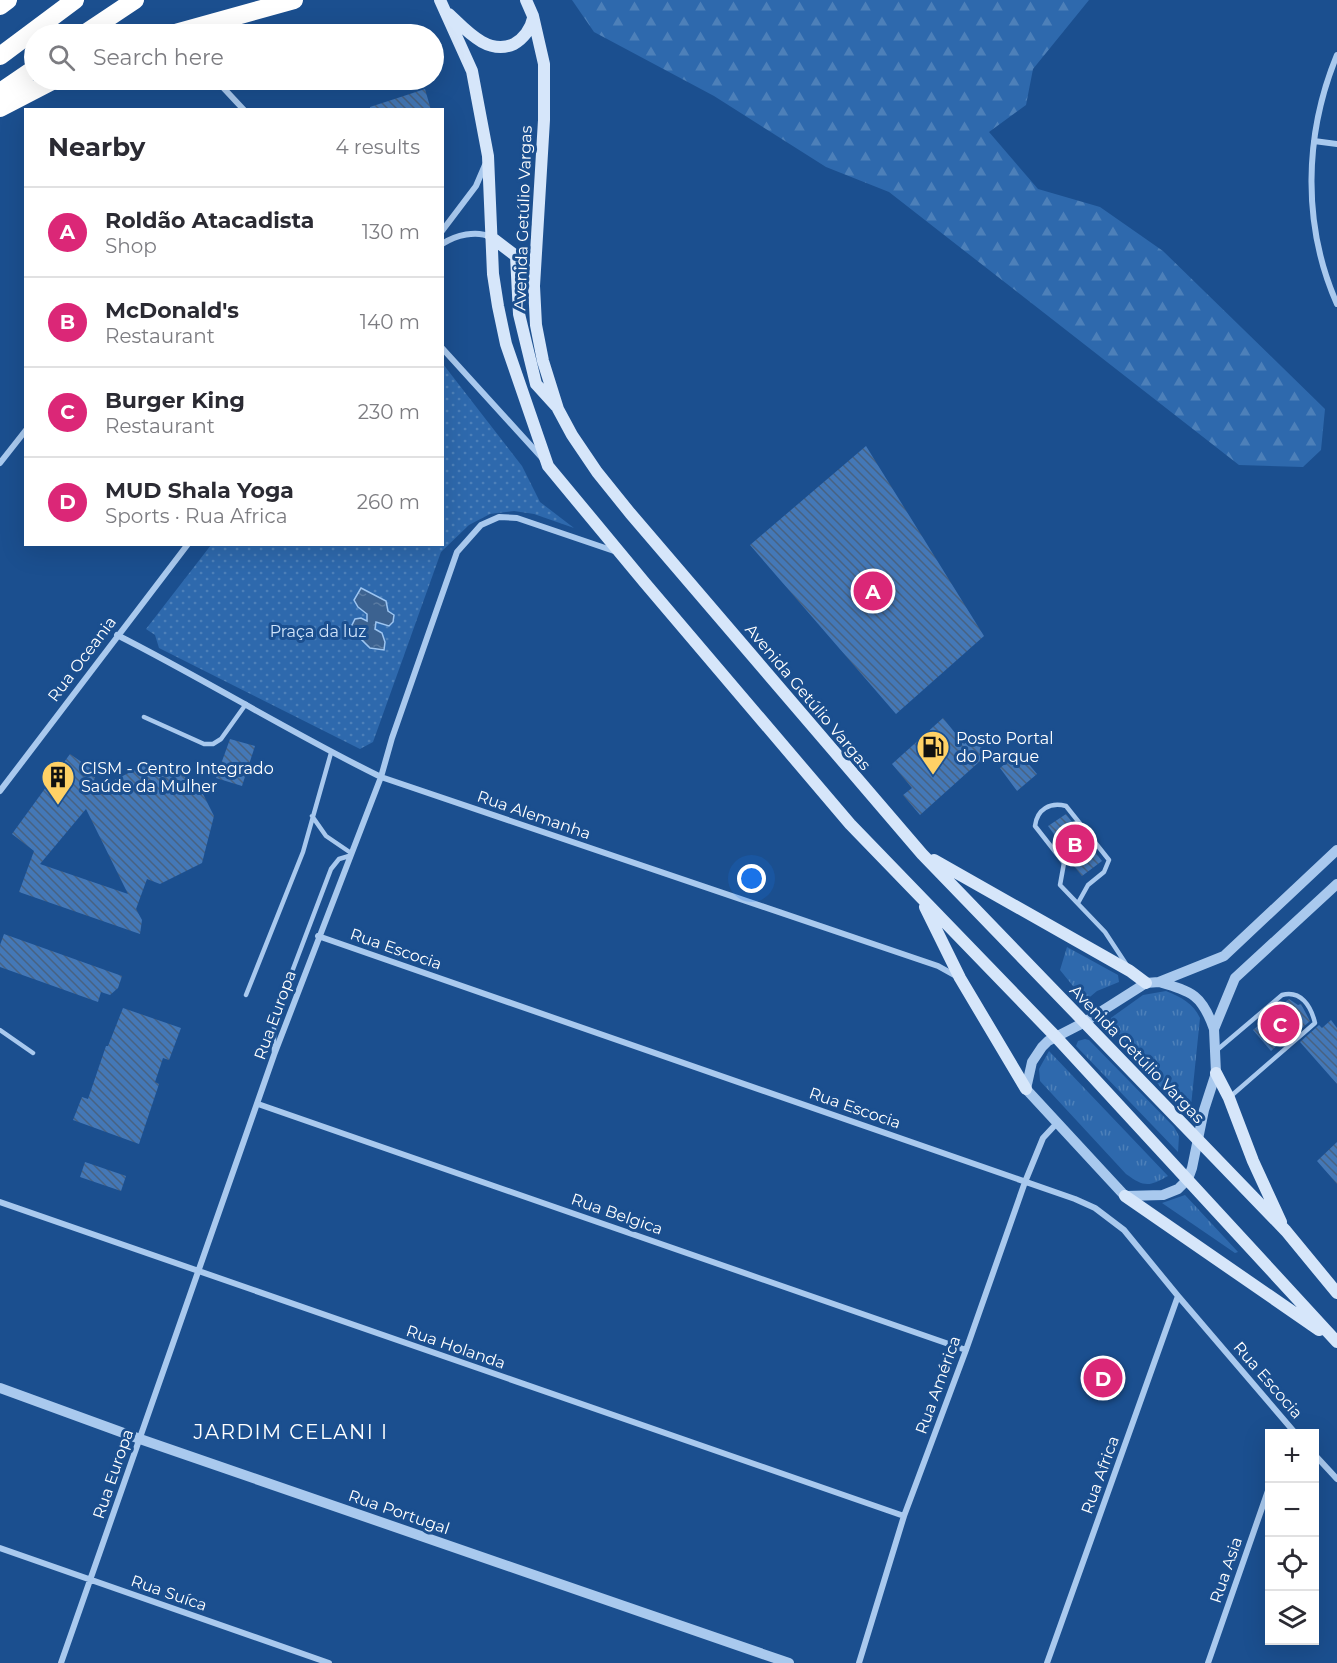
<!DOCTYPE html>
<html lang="en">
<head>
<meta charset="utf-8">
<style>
	:root { --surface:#fff; --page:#f2f2f3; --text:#2b2b33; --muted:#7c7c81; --line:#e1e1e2; --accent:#db2777 }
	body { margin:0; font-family:Montserrat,sans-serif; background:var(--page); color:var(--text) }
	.controls { position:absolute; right:18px; bottom:18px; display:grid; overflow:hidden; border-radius:0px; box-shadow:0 6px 24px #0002 }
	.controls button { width:54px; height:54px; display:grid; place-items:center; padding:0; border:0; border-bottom:2px solid var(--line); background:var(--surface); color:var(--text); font:30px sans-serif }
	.you { position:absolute; left:752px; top:879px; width:21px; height:21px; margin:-15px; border:4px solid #fff; border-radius:50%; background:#1a73e8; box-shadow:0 0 0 9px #1a73e833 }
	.badge { display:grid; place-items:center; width:39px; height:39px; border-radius:50%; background:var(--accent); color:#fff; font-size:20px; font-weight:700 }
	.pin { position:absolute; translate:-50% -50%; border:3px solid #fff; box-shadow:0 2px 6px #0006 }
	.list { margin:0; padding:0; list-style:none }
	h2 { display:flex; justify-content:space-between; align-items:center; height:78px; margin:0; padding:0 24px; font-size:26px }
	h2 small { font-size:20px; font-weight:400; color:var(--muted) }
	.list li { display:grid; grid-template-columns:39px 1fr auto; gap:18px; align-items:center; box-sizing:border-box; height:90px; padding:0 24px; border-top:2px solid var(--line) }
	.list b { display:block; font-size:22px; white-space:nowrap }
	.list p { margin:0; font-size:20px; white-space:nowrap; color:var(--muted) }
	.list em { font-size:20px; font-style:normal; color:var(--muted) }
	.icon { flex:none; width:33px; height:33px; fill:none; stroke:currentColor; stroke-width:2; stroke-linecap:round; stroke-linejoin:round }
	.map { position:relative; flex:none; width:1337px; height:1663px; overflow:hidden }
	.search { position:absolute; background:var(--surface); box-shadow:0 6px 24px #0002; left:24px; top:24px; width:420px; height:66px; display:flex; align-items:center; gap:15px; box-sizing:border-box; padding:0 21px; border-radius:33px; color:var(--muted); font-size:22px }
	.panel { position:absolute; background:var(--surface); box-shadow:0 6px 24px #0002; left:24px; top:108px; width:420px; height:438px; border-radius:0px }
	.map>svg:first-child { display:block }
</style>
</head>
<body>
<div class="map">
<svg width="1337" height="1663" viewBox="0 0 1337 1663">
	<defs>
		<pattern id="grass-tufts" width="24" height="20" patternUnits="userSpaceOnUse" patternTransform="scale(1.5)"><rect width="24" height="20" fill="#2e69ad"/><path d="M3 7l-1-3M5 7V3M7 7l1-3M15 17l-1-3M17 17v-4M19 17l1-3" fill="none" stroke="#4d80b9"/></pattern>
		<pattern id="forest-firs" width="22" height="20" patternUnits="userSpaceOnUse" patternTransform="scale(1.5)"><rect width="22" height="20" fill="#2e69ad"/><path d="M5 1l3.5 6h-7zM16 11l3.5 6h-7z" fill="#4d80b9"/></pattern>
		<pattern id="park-dots" width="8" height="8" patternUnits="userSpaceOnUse" patternTransform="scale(1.5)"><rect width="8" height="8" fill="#2e69ad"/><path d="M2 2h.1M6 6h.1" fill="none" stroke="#4d80b9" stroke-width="1.8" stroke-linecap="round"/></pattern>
		<pattern id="water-ripples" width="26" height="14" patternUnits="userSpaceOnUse" patternTransform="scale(1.5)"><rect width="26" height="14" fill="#3c6290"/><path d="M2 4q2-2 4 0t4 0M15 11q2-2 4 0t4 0" fill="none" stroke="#597aa1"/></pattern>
		<pattern id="building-back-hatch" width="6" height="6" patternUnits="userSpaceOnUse" patternTransform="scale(1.5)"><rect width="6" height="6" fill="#4478b7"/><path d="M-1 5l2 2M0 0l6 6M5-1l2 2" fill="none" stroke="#486282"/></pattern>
	</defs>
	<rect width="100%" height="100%" fill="#1b4f8f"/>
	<path fill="url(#grass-tufts)" d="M1067,947L1118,975L1119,982L1097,991L1085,1001L1060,970Z
		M1166,991C1181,997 1193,1003 1200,1018L1191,1106H1187L1173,1089V1103L1108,1020L1143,995Z
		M1085,1039L1089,1040L1174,1127L1179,1136L1178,1152L1076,1046L1078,1041Z
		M1049,1051L1168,1176C1149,1187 1144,1187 1126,1174L1040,1081L1039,1069Z
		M1185,1195L1238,1252L1235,1253L1162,1203Z"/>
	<path fill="url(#forest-firs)" d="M572,0H1089L1033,69L1026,105L989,132L1038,189L1100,207L1163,251L1325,409L1321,450L1303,467L1239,465L889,192L826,167L714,96L594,32Z"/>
	<path fill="url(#park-dots)" d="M443,364L522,466L540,502L574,528L534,514L514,511L490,514L469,525L441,552L373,742L360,749L159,648L155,635L146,629L211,545L442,544Z"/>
	<path fill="url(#water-ripples)" stroke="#9cc4f0" stroke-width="1.5" d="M361,588L386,601L388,611L394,615L393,622L389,626L376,622L375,629L382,633L385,642L384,650L370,648C363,641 356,635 351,627L355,619L361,618L367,621V614L358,607L354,600Z"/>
	<path fill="url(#building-back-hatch)" fill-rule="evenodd" d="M425,89L431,110H370V107Z
		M866,446L984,636L896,714L750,545Z
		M943,718L964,744L974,736L989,753L920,815L903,795L912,788L892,764Z
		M230,739L255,746L242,786L216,778Z
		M1019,752L1037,774L1017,791L1000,768Z
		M70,754L96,772L92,791L151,762L195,778L214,816L202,863L160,884L147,879L136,909L142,920L140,934L19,892L34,851L12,834ZM86,809L128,894L40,864Z
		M1066,814L1102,861L1082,876L1073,865L1075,863L1048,826Z
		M4,934L122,976L118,988L110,995L101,992L98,1002L0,967V945Z
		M1289,999L1298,1005L1301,1004L1310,1021L1294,1035L1292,1032L1271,1051L1253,1030Z
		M123,1008L181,1028L169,1060L163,1058L155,1082L159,1084L139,1144L73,1120L82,1097L88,1099L106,1046H108Z
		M1331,1020L1337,1028V1084L1300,1042L1319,1025L1322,1028Z
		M1337,1142V1184L1317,1161Z
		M85,1162L126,1176L121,1191L80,1177Z"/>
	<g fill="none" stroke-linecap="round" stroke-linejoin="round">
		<path stroke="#a9c9ee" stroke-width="4.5" d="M144,717L204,744H213L221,739L246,704
			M312,816L326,836L351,853
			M1078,903L1088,885L1104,872L1109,860L1066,806C1050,802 1037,809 1035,826L1064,863L1060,885L1105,932L1126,964
			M246,995L303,852L331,753
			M0,1030L33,1053
			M1217,1050L1282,995C1301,990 1311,1006 1315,1023L1231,1096
			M274,1052V1024L279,1006L331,869L339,859L349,856"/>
		<path stroke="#a9c9ee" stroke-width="6" d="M1337,55C1304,135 1302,225 1337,304
			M216,80L244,110
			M1314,141L1337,144
			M442,231L476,186L485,165
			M442,244C456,235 476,230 491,237
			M442,348L543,459
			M0,463L26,430
			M117,635C206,680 291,733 381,777L938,966L956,976
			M0,791L188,544
			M318,936L1075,1199L1095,1208L1124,1230L1178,1296L1296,1434
			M258,1104L966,1350
			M0,1202L904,1516
			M1314,1454L1337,1479
			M0,1548L329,1663
			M61,1663L274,1055L381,777L392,738L457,552L481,525L499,517L517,518L617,552
			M859,1663L904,1516L966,1350L1025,1182L1043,1138L1057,1123
			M1047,1663L1178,1296
			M1208,1663L1270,1485"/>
		<path stroke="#a9c9ee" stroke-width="10" d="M1337,850L1224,956L1159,982L1146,983L1083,1023L1048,1041L1042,1047L1032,1062L1026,1089L1125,1196L1163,1195L1178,1189L1188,1179L1192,1168L1204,1110L1216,1073L1214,1029L1235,978L1337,884
			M1159,982C1193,992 1202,995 1214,1029
			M0,1388L140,1439L789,1663"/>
		<path stroke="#d6e6fa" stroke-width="12" d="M440,0L472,71L488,156L493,274L498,306L506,344L548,466L645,583L850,824L1056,1037L1337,1342
			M526,0L533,16L544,64V120L534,286L536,325L543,361L558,409L572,435L597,472L630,513L922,854L1286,1231L1337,1293
			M449,14C466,30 488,56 514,44C523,39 531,29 533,18
			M491,237L516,256L519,314L536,384L556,406
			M934,860L1130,971L1146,983
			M925,907L960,978L1026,1089
			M1216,1073L1229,1098L1253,1161L1281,1222
			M1125,1196L1319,1330"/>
		<path stroke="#fff" stroke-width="18" d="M0,6L8,0
			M84,34L135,0
			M172,34L294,0
			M0,56L75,0
			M0,92L34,69
			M0,108L54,80"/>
	</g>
	<defs>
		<g id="fuel-pin" transform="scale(1.725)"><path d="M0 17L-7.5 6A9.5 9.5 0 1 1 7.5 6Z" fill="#ffd166" stroke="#1b4f8f"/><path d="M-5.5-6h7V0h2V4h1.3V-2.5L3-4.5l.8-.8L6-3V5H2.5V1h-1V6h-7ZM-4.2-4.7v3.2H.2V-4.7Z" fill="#111"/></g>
		<g id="building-pin" transform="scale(1.725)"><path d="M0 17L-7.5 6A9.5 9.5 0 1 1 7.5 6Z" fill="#ffd166" stroke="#1b4f8f"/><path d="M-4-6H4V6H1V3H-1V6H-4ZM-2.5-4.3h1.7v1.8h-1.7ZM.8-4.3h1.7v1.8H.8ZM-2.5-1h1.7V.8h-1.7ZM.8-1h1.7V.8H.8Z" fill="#111"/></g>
	</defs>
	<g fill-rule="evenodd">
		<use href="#fuel-pin" x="933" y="747"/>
		<use href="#building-pin" x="58" y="777"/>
	</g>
	<g text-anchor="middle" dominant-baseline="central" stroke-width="6" stroke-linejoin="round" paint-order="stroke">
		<g font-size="16" fill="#fff" stroke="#1b4f8f">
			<text transform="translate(523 218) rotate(-88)">Avenida Getúlio Vargas</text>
			<text transform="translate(82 659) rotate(-53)">Rua Oceania</text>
			<text transform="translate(808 697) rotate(50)">Avenida Getúlio Vargas</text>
			<text transform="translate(534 815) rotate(19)">Rua Alemanha</text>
			<text transform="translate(396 949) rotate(19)">Rua Escocia</text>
			<text transform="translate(275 1015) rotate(-70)">Rua Europa</text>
			<text transform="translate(1137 1054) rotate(46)">Avenida Getúlio Vargas</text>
			<text transform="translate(855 1108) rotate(19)">Rua Escocia</text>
			<text transform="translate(617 1214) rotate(19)">Rua Belgica</text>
			<text transform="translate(456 1347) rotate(19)">Rua Holanda</text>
			<text transform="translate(1268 1380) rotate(49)">Rua Escocia</text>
			<text transform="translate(938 1385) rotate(-70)">Rua América</text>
			<text transform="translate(113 1474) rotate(-71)">Rua Europa</text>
			<text transform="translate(1100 1475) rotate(-70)">Rua Africa</text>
			<text transform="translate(399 1512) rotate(19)">Rua Portugal</text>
			<text transform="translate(1226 1570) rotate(-71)">Rua Asia</text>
			<text transform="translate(169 1593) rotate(19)">Rua Suíca</text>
		</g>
		<g font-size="16" fill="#cfe3fa" stroke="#1b4f8f">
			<text x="318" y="631">Praça da luz</text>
		</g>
		<g font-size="16" fill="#fff" stroke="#1b4f8f" text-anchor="start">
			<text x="956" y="738">Posto Portal<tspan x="956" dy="18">do Parque</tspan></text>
			<text x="81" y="768">CISM - Centro Integrado<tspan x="81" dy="18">Saúde da Mulher</tspan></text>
		</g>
		<g font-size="20" letter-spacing="1.5" fill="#fff" stroke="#1b4f8f">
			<text x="291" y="1432">JARDIM CELANI I</text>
		</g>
	</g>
</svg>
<div class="controls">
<button>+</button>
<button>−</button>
<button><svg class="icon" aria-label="locate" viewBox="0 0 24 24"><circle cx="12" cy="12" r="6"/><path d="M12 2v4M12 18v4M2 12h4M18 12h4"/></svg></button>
<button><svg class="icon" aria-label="layers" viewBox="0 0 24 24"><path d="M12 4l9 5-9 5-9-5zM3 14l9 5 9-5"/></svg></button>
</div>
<div class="you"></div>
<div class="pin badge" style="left:873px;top:591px">A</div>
<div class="pin badge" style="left:1075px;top:844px">B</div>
<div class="pin badge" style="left:1280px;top:1024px">C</div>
<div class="pin badge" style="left:1103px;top:1378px">D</div>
<div class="search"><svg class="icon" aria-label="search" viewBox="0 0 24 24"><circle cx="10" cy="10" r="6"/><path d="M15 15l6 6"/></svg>Search here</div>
<section class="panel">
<h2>Nearby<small>4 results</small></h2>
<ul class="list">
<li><span class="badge">A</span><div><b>Roldão Atacadista</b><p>Shop</p></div><em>130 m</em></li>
<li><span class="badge">B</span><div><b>McDonald's</b><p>Restaurant</p></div><em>140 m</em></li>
<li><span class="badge">C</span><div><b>Burger King</b><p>Restaurant</p></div><em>230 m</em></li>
<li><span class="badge">D</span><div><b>MUD Shala Yoga</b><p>Sports · Rua Africa</p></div><em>260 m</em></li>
</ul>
</section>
</div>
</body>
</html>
